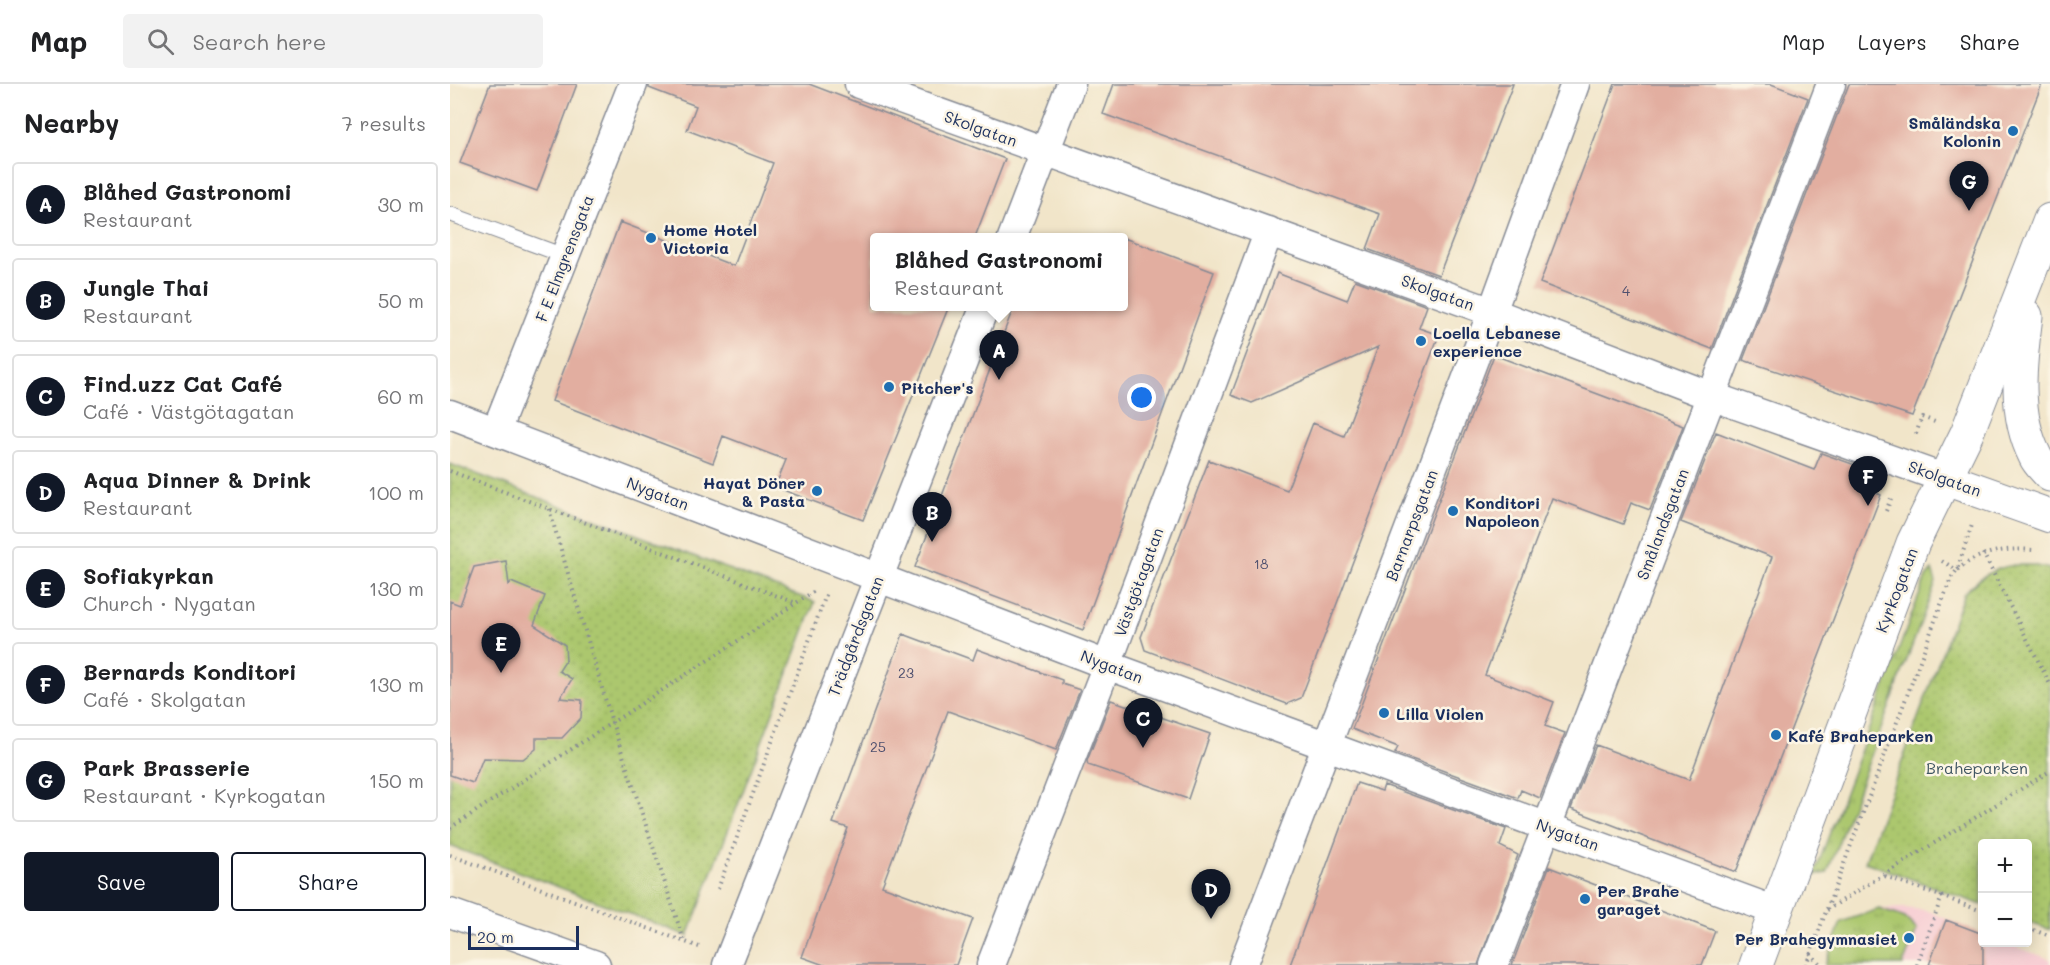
<!DOCTYPE html>
<html lang="en">
<head>
<meta charset="utf-8">
<style>
	:root { --surface:#fff; --page:#f2f2f2; --text:#202124; --muted:#757577; --line:#e0e0e0; --accent:#111827 }
	body { margin:0; font-family:Mali,sans-serif; background:var(--page); color:var(--text) }
	.controls { position:absolute; right:18px; bottom:18px; display:grid; overflow:hidden; border-radius:6px; box-shadow:0 3px 15px #0003 }
	.controls button { width:54px; height:54px; display:grid; place-items:center; padding:0; border:0; border-bottom:2px solid var(--line); background:var(--surface); color:var(--text); font:30px sans-serif }
	.scale { position:absolute; left:18px; bottom:15px; width:111px; box-sizing:border-box; padding-left:6px; border:3px solid #1b2f5e; border-top:0; font-size:16px; line-height:21px; white-space:nowrap; color:#1b2f5e; -webkit-text-stroke:4px #fcf5e5; paint-order:stroke }
	.you { position:absolute; left:692px; top:314px; width:21px; height:21px; margin:-15px; border:4px solid #fff; border-radius:50%; background:#1a73e8; box-shadow:0 0 0 9px #1a73e833 }
	.badge { display:grid; place-items:center; width:39px; height:39px; border-radius:50%; background:var(--accent); color:#fff; font-size:20px; font-weight:700 }
	.pin { position:absolute; translate:-50% -50px; filter:drop-shadow(0 2px 3px #0008) }
	.pin::after { content:''; position:absolute; top:32px; width:21px; height:18px; background:inherit; clip-path:polygon(0 0,100% 0,50% 100%) }
	.popup { position:absolute; left:420px; top:149px; width:258px; height:78px; box-sizing:border-box; display:grid; place-content:center; border-radius:6px; background:var(--surface); filter:drop-shadow(0 2px 4px #0005); font-size:20px; white-space:nowrap; color:var(--muted) }
	.popup b { font-size:22px; color:var(--text) }
	.popup::after { content:''; position:absolute; left:50%; top:100%; margin-left:-12px; border:12px solid transparent; border-top-color:var(--surface) }
	.list { margin:0; padding:0; list-style:none }
	h2 { display:flex; justify-content:space-between; align-items:center; height:78px; margin:0; padding:0 24px; font-size:26px }
	h2 small { font-size:20px; font-weight:400; color:var(--muted) }
	.list li { display:grid; grid-template-columns:39px 1fr auto; gap:18px; align-items:center; box-sizing:border-box; height:84px; margin:0 12px 12px; padding:0 12px; border:2px solid var(--line); border-radius:6px }
	.list b { display:block; font-size:22px; white-space:nowrap }
	.list p { margin:0; font-size:20px; white-space:nowrap; color:var(--muted) }
	.list em { font-size:20px; font-style:normal; color:var(--muted) }
	.actions { display:flex; gap:12px; padding:18px 24px }
	.actions a { flex:1; padding:14px 0; border:2px solid var(--accent); border-radius:6px; text-align:center; font-size:21px; color:var(--accent) }
	.actions .main { background:var(--accent); color:#fff }
	.icon { flex:none; width:33px; height:33px; fill:none; stroke:currentColor; stroke-width:2; stroke-linecap:round; stroke-linejoin:round }
	.map { position:relative; flex:none; width:1600px; height:881px; overflow:hidden }
	header { display:flex; align-items:center; gap:36px; box-sizing:border-box; height:84px; padding:0 30px; background:var(--surface); border-bottom:2px solid var(--line) }
	header strong { font-size:28px }
	nav { display:flex; gap:33px; margin-inline-start:auto; font-size:21px }
	.search { width:420px; height:54px; background:var(--page); display:flex; align-items:center; gap:15px; box-sizing:border-box; padding:0 21px; border-radius:6px; color:var(--muted); font-size:22px }
	main { display:flex }
	aside { flex:1; background:var(--surface) }
	.map>svg:first-child { display:block }
</style>
</head>
<body>
<header>
<strong>Map</strong>
<div class="search"><svg class="icon" aria-label="search" viewBox="0 0 24 24"><circle cx="10" cy="10" r="6"/><path d="M15 15l6 6"/></svg>Search here</div>
<nav><a>Map</a><a>Layers</a><a>Share</a></nav>
</header>
<main>
<aside>
<h2>Nearby<small>7 results</small></h2>
<ul class="list">
<li><span class="badge">A</span><div><b>Blåhed Gastronomi</b><p>Restaurant</p></div><em>30 m</em></li>
<li><span class="badge">B</span><div><b>Jungle Thai</b><p>Restaurant</p></div><em>50 m</em></li>
<li><span class="badge">C</span><div><b>Find.uzz Cat Café</b><p>Café · Västgötagatan</p></div><em>60 m</em></li>
<li><span class="badge">D</span><div><b>Aqua Dinner &amp; Drink</b><p>Restaurant</p></div><em>100 m</em></li>
<li><span class="badge">E</span><div><b>Sofiakyrkan</b><p>Church · Nygatan</p></div><em>130 m</em></li>
<li><span class="badge">F</span><div><b>Bernards Konditori</b><p>Café · Skolgatan</p></div><em>130 m</em></li>
<li><span class="badge">G</span><div><b>Park Brasserie</b><p>Restaurant · Kyrkogatan</p></div><em>150 m</em></li>
</ul>
<div class="actions"><a class="main">Save</a><a>Share</a></div>
</aside>
<div class="map">
<svg width="1600" height="881" viewBox="0 0 1600 881">
	<defs>
		<pattern id="grass-tufts" width="24" height="20" patternUnits="userSpaceOnUse" patternTransform="scale(1.5)"><rect width="24" height="20" fill="#acc76e"/><path d="M3 7l-1-3M5 7V3M7 7l1-3M15 17l-1-3M17 17v-4M19 17l1-3" fill="none" stroke="#93ab62"/></pattern>
		<pattern id="park-dots" width="8" height="8" patternUnits="userSpaceOnUse" patternTransform="scale(1.5)"><rect width="8" height="8" fill="#acc76e"/><path d="M2 2h.1M6 6h.1" fill="none" stroke="#93ab62" stroke-width="1.8" stroke-linecap="round"/></pattern>
	</defs>
	<rect width="100%" height="100%" fill="#fcf5e5"/>
	<filter id="ink" filterUnits="userSpaceOnUse"><feTurbulence type="fractalNoise" baseFrequency=".0167" numOctaves="2"/><feDisplacementMap in="SourceGraphic" scale="12" xChannelSelector="R" yChannelSelector="G"/><feConvolveMatrix kernelMatrix="1 2 1 2 8 2 1 2 1" color-interpolation-filters="sRGB"/></filter>
	<filter id="wash" filterUnits="userSpaceOnUse"><feTurbulence type="fractalNoise" baseFrequency=".008" numOctaves="4" result="noise"/><feDisplacementMap in="SourceGraphic" scale="24" xChannelSelector="R" yChannelSelector="G"/><feGaussianBlur stdDeviation="1.35" result="paint"/><feColorMatrix in="noise" values="0 0 0 0 0 0 0 0 0 0 0 0 0 0 0 0 0 1.4 0 .05"/><feComposite in="paint" operator="in"/></filter>
	<g filter="url(#wash)">
		<rect width="100%" height="100%" fill="#f1e5c9"/>
		<path fill="#f7cfd4" d="M1453,824L1476,826L1532,850V858L1556,859L1600,875V881H1375L1391,838L1429,825Z"/>
		<path fill="url(#grass-tufts)" stroke="#647b66" stroke-width="1.5" d="M1482,486L1486,498L1377,789L1364,791L1476,493Z
			M1429,825L1455,834L1467,846L1453,881H1375L1391,838Z"/>
		<path fill="url(#park-dots)" stroke="#647b66" stroke-width="1.5" d="M0,380L365,518L238,852L0,762Z
			M1564,481H1584L1600,485V846L1578,838V760H1532V821L1415,778L1514,509C1531,493 1540,485 1564,481Z"/>
		<g id="blocks">
			<path fill="#e2aea0" d="M40,0H127L87,107L10,79Z
				M199,0H359L555,75L525,153H424V222H499L413,436L325,403L336,376L273,352L263,379L102,317L170,138L284,182L323,79L237,46L246,22L199,4Z
				M664,0H1063L989,191L917,165L930,130L653,30Z
				M1165,0H1321L1358,14L1262,265L1090,199Z
				M1399,0H1592L1462,332L1293,276Z
				M674,154L764,188L633,546L465,483L564,222H674Z
				M827,189L897,216L905,196L977,222L969,244L989,251L851,614L837,620L695,566L691,553L759,376L837,406L863,339L894,352L928,263L802,319L781,311Z
				M1044,271L1233,342L1200,426L1181,419L1173,440L1102,414L1035,591L1104,618L1095,642L1115,649L1090,714L1071,706L1068,714L945,669L948,663L902,645Z
				M1266,348L1364,386L1371,369L1428,389L1421,407L1431,411L1286,788L1121,725L1146,661L1239,696L1322,473L1231,438Z
				M56,477L59,501L61,498L95,512L84,541L115,561L116,576L109,587L122,595L110,614L132,616L131,634L112,654H86V665L73,675L33,674L23,699L0,691V517L10,521L24,483Z
				M453,550L523,576L527,565L612,596V600L630,606L606,666L498,627L432,802L523,835L506,881H374L352,873L398,744L383,739Z
				M661,616L760,650L738,715L638,681L637,677Z
				M907,699L932,707L934,701L1056,745L1050,762L1068,771L1028,881H840Z
				M1099,783L1265,847L1252,881H1062Z
				M1496,836L1533,850V881H1479Z"/>
		</g>
	</g>
	<g filter="url(#ink)">
		<use href="#blocks" fill-opacity="0" stroke="#868a94" stroke-width="1.5"/>
		<g fill="none" stroke-linecap="round" stroke-linejoin="round">
			<g stroke="#868a94" stroke-width="16">
				<path id="lane" d="M0,130L115,172"/>
			</g>
			<g stroke="#868a94" stroke-width="31">
				<path id="street" d="M409,0L1042,228L1261,312L1496,395
					M562,154L621,0
					M0,330L657,581L1326,827
					M46,347L183,0
					M0,829L146,881
					M277,881L535,222
					M541,881L657,581L819,147
					M793,881L1042,228L1125,0
					M1044,881L1381,0"/>
			</g>
			<g stroke="#868a94" stroke-width="35">
				<path id="secondary" d="M1576,232C1570,279 1563,329 1585,372C1588,379 1595,385 1600,391
					M1496,395L1600,432
					M1306,881L1463,459L1517,349L1600,136"/>
			</g>
			<path stroke="#868a94" stroke-width="4" stroke-dasharray="1.5 4.5" stroke-linecap="butt" d="M1466,350L1472,333L1485,338
				M0,387L346,519
				M99,425L162,638L234,857
				M1436,427L1442,412
				M1533,469L1600,600
				M1492,477L1507,486C1530,467 1554,464 1584,466
				M0,744L366,506
				M0,771L249,863
				M1435,792L1532,827
				M268,805L377,508
				M1377,826L1600,687
				M1578,844L1600,852
				M1360,869L1371,881
				M1356,881L1501,494L1507,486L1522,441
				M1467,881L1492,812"/>
			<use href="#lane" stroke="#fff" stroke-width="14"/>
			<use href="#street" stroke="#fff" stroke-width="28"/>
			<use href="#secondary" stroke="#fff" stroke-width="33"/>
		</g>
	</g>
	<g fill="#1f6fb2" stroke="#fcf5e5" stroke-width="2">
		<circle cx="1563" cy="47" r="6"/>
		<circle cx="201" cy="154" r="6"/>
		<circle cx="971" cy="257" r="6"/>
		<circle cx="439" cy="303" r="6"/>
		<circle cx="367" cy="407" r="6"/>
		<circle cx="1003" cy="427" r="6"/>
		<circle cx="934" cy="629" r="6"/>
		<circle cx="1326" cy="651" r="6"/>
		<circle cx="1135" cy="815" r="6"/>
		<circle cx="1459" cy="854" r="6"/>
	</g>
	<g text-anchor="middle" dominant-baseline="central" stroke-width="5" stroke-linejoin="round" paint-order="stroke">
		<g font-size="14" fill="#4d4f6e">
			<text x="1176" y="206">4</text>
			<text x="811" y="479">18</text>
			<text x="456" y="588">23</text>
			<text x="428" y="662">25</text>
		</g>
		<g font-size="16" font-weight="bold" fill="#1b2f5e" stroke="#fcf5e5" text-anchor="start">
			<text x="1551" y="38" text-anchor="end">Småländska<tspan x="1551" dy="18">Kolonin</tspan></text>
			<text x="213" y="145">Home Hotel<tspan x="213" dy="18">Victoria</tspan></text>
			<text x="983" y="248">Loella Lebanese<tspan x="983" dy="18">experience</tspan></text>
			<text x="451" y="303">Pitcher's</text>
			<text x="355" y="398" text-anchor="end">Hayat Döner<tspan x="355" dy="18">&amp; Pasta</tspan></text>
			<text x="1015" y="418">Konditori<tspan x="1015" dy="18">Napoleon</tspan></text>
			<text x="946" y="629">Lilla Violen</text>
			<text x="1338" y="651">Kafé Braheparken</text>
			<text x="1147" y="806">Per Brahe<tspan x="1147" dy="18">garaget</tspan></text>
			<text x="1447" y="854" text-anchor="end">Per Brahegymnasiet</text>
		</g>
		<g font-size="16" fill="#1b2f5e" stroke="#fcf5e5">
			<text transform="translate(531 44) rotate(20)">Skolgatan</text>
			<text transform="translate(114 174) rotate(-69)">F E Elmgrensgata</text>
			<text transform="translate(988 208) rotate(20)">Skolgatan</text>
			<text transform="translate(1495 394) rotate(20)">Skolgatan</text>
			<text transform="translate(208 409) rotate(21)">Nygatan</text>
			<text transform="translate(1212 440) rotate(-69)">Smålandsgatan</text>
			<text transform="translate(961 441) rotate(-69)">Barnarpsgatan</text>
			<text transform="translate(688 498) rotate(-70)">Västgötagatan</text>
			<text transform="translate(1446 506) rotate(-69)">Kyrkogatan</text>
			<text transform="translate(405 552) rotate(-69)">Trädgårdsgatan</text>
			<text transform="translate(662 582) rotate(21)">Nygatan</text>
			<text transform="translate(1118 750) rotate(20)">Nygatan</text>
		</g>
		<g font-size="16" fill="#3f5562" stroke="#fcf5e5">
			<text x="1527" y="683">Braheparken</text>
		</g>
	</g>
</svg>
<div class="controls">
<button>+</button>
<button>−</button>
</div>
<div class="scale">20 m</div>
<div class="you"></div>
<div class="pin badge" style="left:549px;top:296px">A</div>
<div class="popup"><b>Blåhed Gastronomi</b>Restaurant</div>
<div class="pin badge" style="left:482px;top:458px">B</div>
<div class="pin badge" style="left:693px;top:664px">C</div>
<div class="pin badge" style="left:761px;top:835px">D</div>
<div class="pin badge" style="left:51px;top:589px">E</div>
<div class="pin badge" style="left:1418px;top:422px">F</div>
<div class="pin badge" style="left:1519px;top:127px">G</div>
</div>
</main>
</body>
</html>
